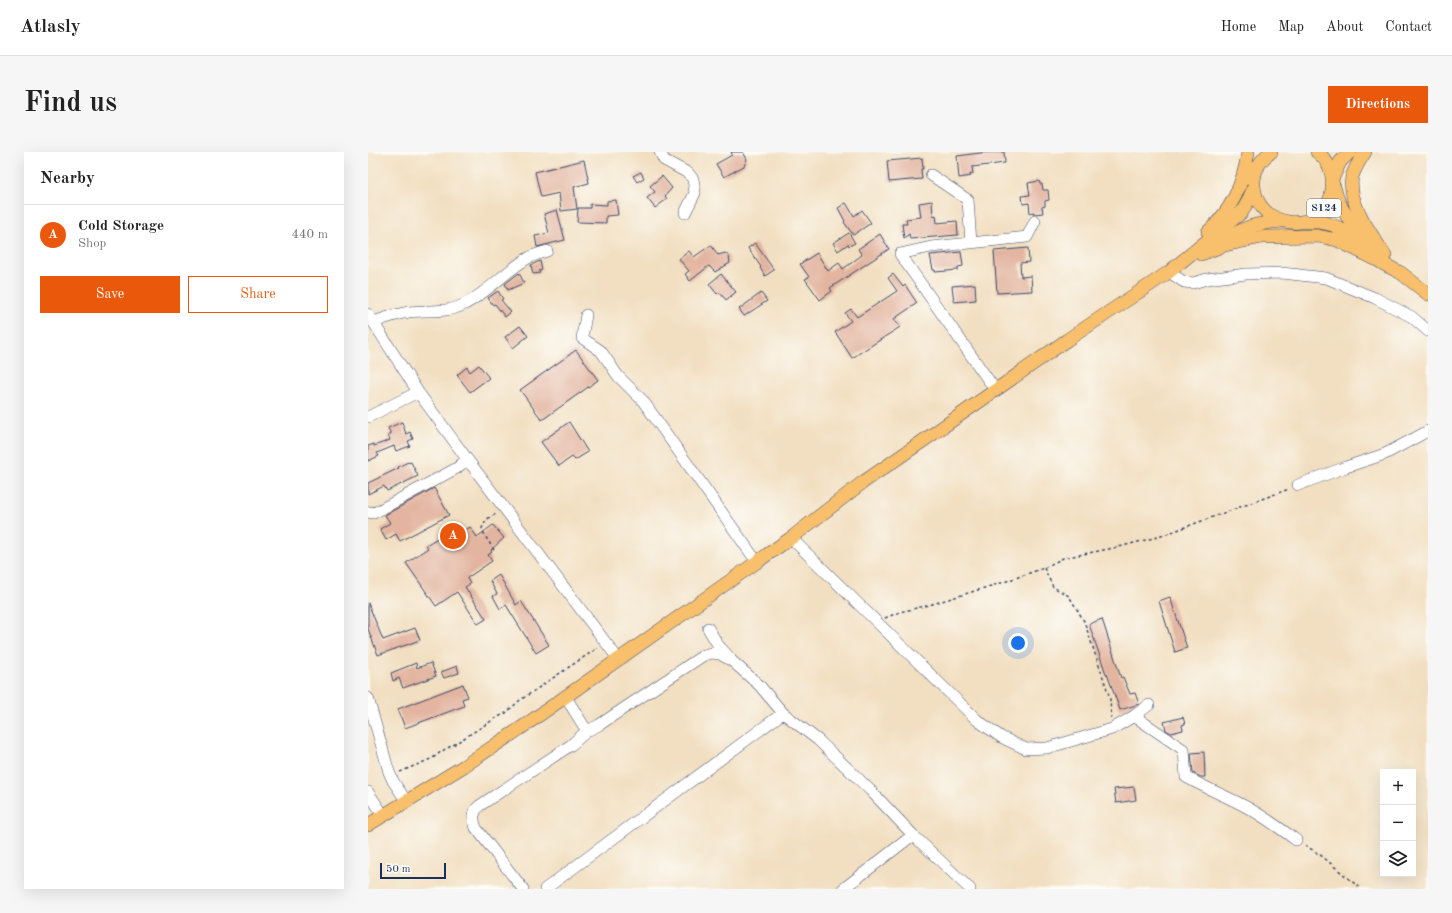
<!DOCTYPE html>
<html lang="en">
<head>
<meta charset="utf-8">
<style>
	:root { --surface:#fff; --page:#f6f6f6; --text:#222; --muted:#767676; --line:#e0e0e0; --accent:#ea580c }
	body { margin:0; font-family:"Old Standard TT",serif; background:var(--page); color:var(--text) }
	.controls { position:absolute; right:12px; bottom:12px; display:grid; overflow:hidden; border-radius:0px; box-shadow:0 4px 16px #0002 }
	.controls button { width:36px; height:36px; display:grid; place-items:center; padding:0; border:0; border-bottom:1px solid var(--line); background:var(--surface); color:var(--text); font:20px sans-serif }
	.scale { position:absolute; left:12px; bottom:10px; width:66px; box-sizing:border-box; padding-left:4px; border:2px solid #1b2f5e; border-top:0; font-size:11px; line-height:14px; white-space:nowrap; color:#1b2f5e; -webkit-text-stroke:3px #fdfcf7; paint-order:stroke }
	.you { position:absolute; left:650px; top:491px; width:14px; height:14px; margin:-10px; border:3px solid #fff; border-radius:50%; background:#1a73e8; box-shadow:0 0 0 6px #1a73e833 }
	.badge { display:grid; place-items:center; width:26px; height:26px; border-radius:50%; background:var(--accent); color:#fff; font-size:13px; font-weight:700 }
	.pin { position:absolute; translate:-50% -50%; border:2px solid #fff; box-shadow:0 1px 4px #0006 }
	.list { margin:0; padding:0; list-style:none }
	h2 { display:flex; justify-content:space-between; align-items:center; height:52px; margin:0; padding:0 16px; font-size:17px }
	h2 small { font-size:13px; font-weight:400; color:var(--muted) }
	.list li { display:grid; grid-template-columns:26px 1fr auto; gap:12px; align-items:center; box-sizing:border-box; height:60px; padding:0 16px; border-top:1px solid var(--line) }
	.list b { display:block; font-size:15px; white-space:nowrap }
	.list p { margin:0; font-size:13px; white-space:nowrap; color:var(--muted) }
	.list em { font-size:13px; font-style:normal; color:var(--muted) }
	.actions { display:flex; gap:8px; padding:12px 16px }
	.actions a { flex:1; padding:9px 0; border:1px solid var(--accent); border-radius:0px; text-align:center; font-size:14px; color:var(--accent) }
	.actions .main { background:var(--accent); color:#fff }
	.icon { flex:none; width:22px; height:22px; fill:none; stroke:currentColor; stroke-width:2; stroke-linecap:round; stroke-linejoin:round }
	.map { position:relative; flex:none; width:1060px; height:737px; overflow:hidden; border-radius:0px }
	header { display:flex; align-items:center; gap:24px; box-sizing:border-box; height:56px; padding:0 20px; background:var(--surface); border-bottom:1px solid var(--line) }
	header strong { font-size:19px }
	nav { display:flex; gap:22px; margin-inline-start:auto; font-size:14px }
	.intro { display:flex; align-items:center; justify-content:space-between; box-sizing:border-box; height:96px; padding:0 24px }
	h1 { margin:0; font-size:28px }
	.button { padding:10px 18px; border-radius:0px; background:var(--accent); color:#fff; font-size:14px; font-weight:700 }
	main { display:flex; gap:24px; padding:0 24px }
	aside { flex:1; background:var(--surface); border-radius:0px; box-shadow:0 4px 16px #0002 }
	.map>svg:first-child { display:block }
</style>
</head>
<body>
<header>
<strong>Atlasly</strong>
<nav><a>Home</a><a>Map</a><a>About</a><a>Contact</a></nav>
</header>
<div class="intro"><h1>Find us</h1><a class="button">Directions</a></div>
<main>
<aside>
<h2>Nearby<small></small></h2>
<ul class="list">
<li><span class="badge">A</span><div><b>Cold Storage</b><p>Shop</p></div><em>440 m</em></li>
</ul>
<div class="actions"><a class="main">Save</a><a>Share</a></div>
</aside>
<div class="map">
<svg width="1060" height="737" viewBox="0 0 1060 737">
	<rect width="100%" height="100%" fill="#fdfcf7"/>
	<filter id="ink" filterUnits="userSpaceOnUse"><feTurbulence type="fractalNoise" baseFrequency=".025" numOctaves="2"/><feDisplacementMap in="SourceGraphic" scale="8" xChannelSelector="R" yChannelSelector="G"/><feConvolveMatrix kernelMatrix="1 2 1 2 8 2 1 2 1" color-interpolation-filters="sRGB"/></filter>
	<filter id="wash" filterUnits="userSpaceOnUse"><feTurbulence type="fractalNoise" baseFrequency=".012" numOctaves="4" result="noise"/><feDisplacementMap in="SourceGraphic" scale="16" xChannelSelector="R" yChannelSelector="G"/><feGaussianBlur stdDeviation="0.9" result="paint"/><feColorMatrix in="noise" values="0 0 0 0 0 0 0 0 0 0 0 0 0 0 0 0 0 1.4 0 .05"/><feComposite in="paint" operator="in"/></filter>
	<g filter="url(#wash)">
		<rect width="100%" height="100%" fill="#f2dfc1"/>
		<g id="blocks">
			<path fill="#e3b5a0" d="M363,0H375L379,7L376,14L356,25L348,12L364,3Z
				M620,0H636L637,11L604,15L605,22H602L603,24L591,26L589,4Z
				M554,6L555,17H553L554,27L521,30L519,9Z
				M216,8L221,31L206,35L209,57L193,59L191,41L173,45L167,20Z
				M273,20L276,26L269,30L265,24Z
				M294,24L304,36L297,44L299,47L287,56L279,46L287,40L282,34Z
				M671,29L672,32H674L675,38H680L681,48L677,49V54L674,55L675,61L666,62V60L662,61L661,51L655,52L654,44L662,43L660,31Z
				M248,48L250,63L238,64V71L209,70L210,56H222V52L239,53V49Z
				M564,49L565,64L568,63L569,71L589,69L590,83L542,87L541,82L536,86L534,72H539L538,67L553,65L551,51Z
				M478,51L486,64L494,58L503,71L485,83L476,70L477,69L470,56Z
				M189,58L197,88L169,95L167,84L181,81L176,62Z
				M481,81L487,91L481,94L480,92L470,99L465,91Z
				M512,82L521,97L462,136L464,139L452,148L437,127L441,125L432,112L449,101L460,119L471,111L475,117L494,103L490,97Z
				M387,91L406,118L397,124L392,116L393,115L380,96Z
				M343,93L350,103L357,101L361,104L362,111L347,120L341,114L322,129L317,122L321,119L311,107L321,99L326,105Z
				M660,96L661,110L652,111L653,125L663,124L664,139L629,141L626,99Z
				M593,100L595,114L590,115V118L567,120V118H565L562,103Z
				M172,109L174,118L171,119L172,121L165,122L163,113Z
				M151,121L156,131L140,138L137,132Z
				M353,122L368,140L358,148L351,140L349,142L341,132Z
				M525,122L535,135L537,133L549,151L526,167L532,175L484,206L467,180L483,169L477,161L483,157L489,165L529,139L520,126Z
				M607,132L608,148L586,150L584,134Z
				M130,139L135,147L133,148L143,160L137,165L127,152L125,153L120,146Z
				M393,141L399,149L376,164L371,157Z
				M152,174L160,184L145,196L137,185Z
				M208,198L230,228L174,268L152,238Z
				M111,213L121,226L102,240L89,223L99,215L102,220Z
				M34,270L38,282L42,280L45,287L40,289L42,294L28,299L26,294L9,301L11,304L0,309V294L6,292V294L22,288L20,283L23,282L20,276Z
				M201,270L220,300L207,308L204,305L191,314L173,290Z
				M40,310L41,311L43,310L50,324L19,339L16,334L0,342V331L31,316L30,315Z
				M66,336L81,363L32,389L28,382L18,388L12,377L22,371L17,363Z
				M125,373L136,386L123,398L124,400L120,403L124,409L99,426L102,432L97,435L118,467L110,472L89,440L68,454L38,411L60,396L58,393L73,384L76,389L85,384L86,385L102,375L109,385Z
				M131,423L148,453L153,449L181,493L168,501L138,453L132,457L125,444L129,442L122,429Z
				M802,445L819,496L807,500L791,449Z
				M0,451L15,488L47,476L52,488L10,503L0,477Z
				M734,467L753,526L755,525L762,542L767,541L771,552L752,558L739,522H738L721,472Z
				M48,511L49,516L63,511L68,524L35,536L31,526L25,529L23,521Z
				M89,514L91,521L76,526L73,520Z
				M95,532L100,545L94,547L96,554L37,576L30,557Z
				M815,565L817,572L814,573L815,578L803,581L798,578L796,570Z
				M836,600L837,625H833L825,621L823,601Z
				M766,635L768,648L748,651L746,637Z"/>
		</g>
	</g>
	<g filter="url(#ink)">
		<use href="#blocks" fill-opacity="0" stroke="#3b496d" stroke-width="1"/>
		<g fill="none" stroke-linecap="round" stroke-linejoin="round">
			<g stroke="#3b496d" stroke-width="12">
				<path id="minor" d="M292,0L296,8L320,21L325,27L327,41L317,61
					M563,23L600,48L603,91
					M801,120L816,130L825,131L839,127L878,122L914,121L958,126L1007,146L1044,165L1060,179
					M0,162L50,240L99,307L251,508
					M218,163L214,186L233,199L250,224L275,249L389,410
					M6,170C17,166 28,162 41,160C58,158 79,161 95,153C120,141 138,118 162,105C168,102 174,101 179,99
					M628,239L532,102L563,95L659,85L667,69
					M0,265L50,240
					M930,333L978,315L1017,302L1060,279
					M0,360L6,361L89,316L99,307
					M423,386L609,568L633,585L658,597L679,596L744,577L766,564L781,553
					M340,476L350,493L362,506
					M0,546L21,620L25,629L39,650
					M766,564L816,598L818,625C839,637 861,645 882,657C898,666 913,677 928,688
					M219,579L231,573L336,503L344,501L352,502L364,509L391,533L415,561L450,588L503,639L545,683L602,737
					M0,640L16,664
					M155,737L108,676C105,667 104,661 111,654L203,593L219,579L197,544
					M177,737L415,561
					M475,737L545,683"/>
			</g>
			<g stroke="#3b496d" stroke-width="14">
				<path id="major" d="M903,0C893,7 887,17 886,28C883,79 958,86 964,38C966,23 961,9 949,0
					M997,0C992,8 987,15 984,25C979,51 1004,83 1017,103
					M965,25L972,10L982,0
					M966,35C972,59 983,71 1000,88
					M937,70C978,68 983,88 1011,109C1018,114 1026,117 1033,121C1042,128 1051,135 1060,142
					M840,80C863,59 876,30 880,0
					M853,90C878,74 885,72 914,69
					M833,102L857,93L894,85L950,84L969,88L1011,109
					M0,673L96,614L153,576L423,386L494,331L565,282L699,188L801,120L874,60L880,49L886,35"/>
			</g>
			<path stroke="#3b496d" stroke-width="1.5" stroke-dasharray="3 3" stroke-linecap="butt" d="M126,398L117,384L114,376L119,367L128,362
				M676,416L685,435L701,444L716,469L742,546L743,566
				M517,466L532,460L561,453L636,430L676,416L695,406L751,395L793,384L921,337
				M32,620L65,606L74,599L85,593L128,566L138,561L151,549L213,507L230,496
				M937,693L955,705L993,737"/>
			<use href="#minor" stroke="#fff" stroke-width="11"/>
			<use href="#major" stroke="#f8bf6c" stroke-width="13"/>
		</g>
	</g>
	<g text-anchor="middle" dominant-baseline="central" stroke-width="4" stroke-linejoin="round" paint-order="stroke">
		<rect fill="#fdfcf7" stroke="#5f6c8c" stroke-width="1" x="939" y="47" width="34" height="18" rx="3"/>
		<g font-size="11" font-weight="bold" fill="#1b2f5e">
			<text x="956" y="56">S124</text>
		</g>
	</g>
</svg>
<div class="controls">
<button>+</button>
<button>−</button>
<button><svg class="icon" aria-label="layers" viewBox="0 0 24 24"><path d="M12 4l9 5-9 5-9-5zM3 14l9 5 9-5"/></svg></button>
</div>
<div class="scale">50 m</div>
<div class="you"></div>
<div class="pin badge" style="left:85px;top:384px">A</div>
</div>
</main>
</body>
</html>
